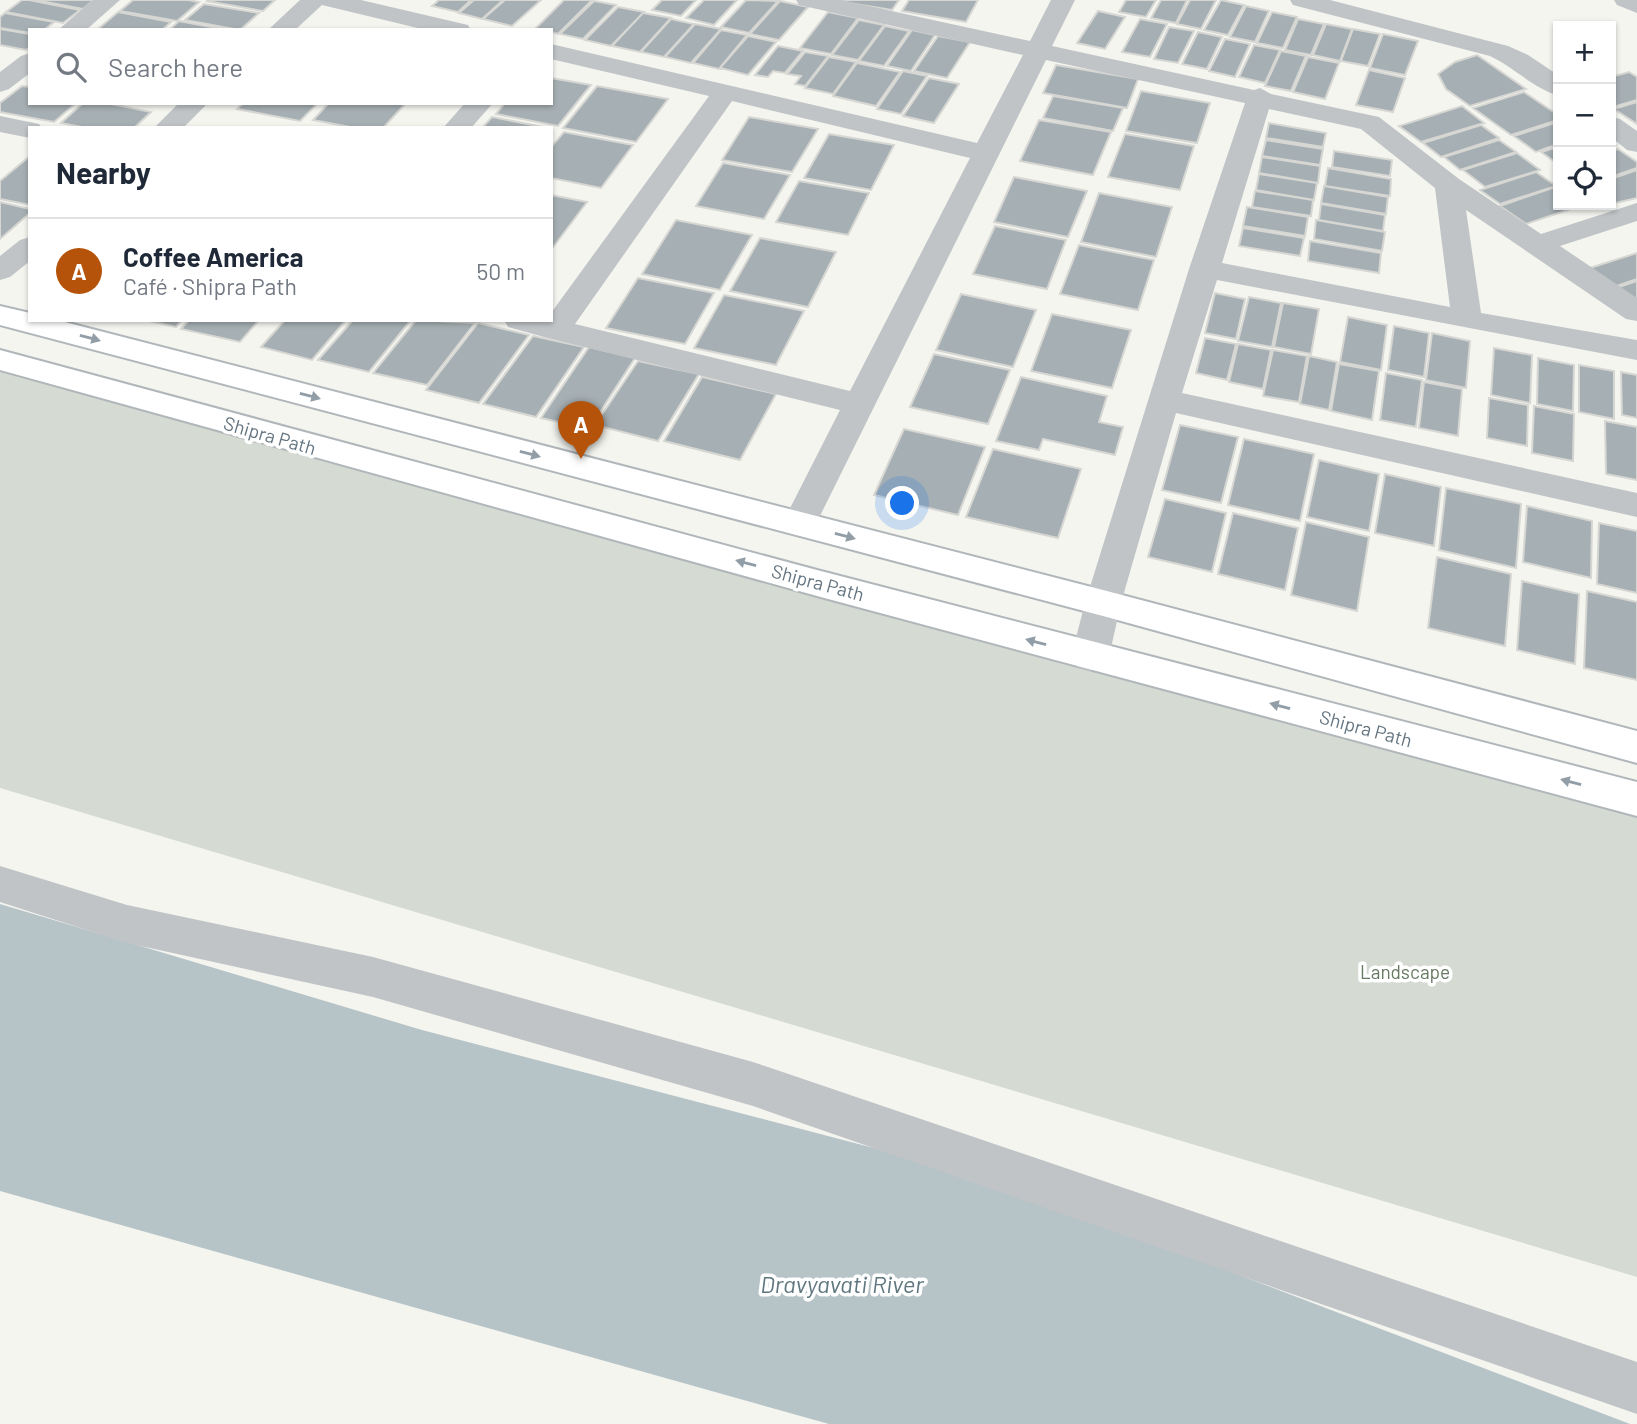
<!DOCTYPE html>
<html lang="en">
<head>
<meta charset="utf-8">
<style>
	:root { --surface:#fff; --page:#f2f2f3; --text:#1f2937; --muted:#747a83; --line:#e0e1e3; --accent:#b45309 }
	body { margin:0; font-family:Barlow,sans-serif; background:var(--page); color:var(--text) }
	.controls { position:absolute; right:21px; top:21px; display:grid; overflow:hidden; border-radius:0px; box-shadow:0 2px 5px #0004 }
	.controls button { width:63px; height:63px; display:grid; place-items:center; padding:0; border:0; border-bottom:2px solid var(--line); background:var(--surface); color:var(--text); font:35px sans-serif }
	.you { position:absolute; left:903px; top:504px; width:24px; height:24px; margin:-18px; border:5px solid #fff; border-radius:50%; background:#1a73e8; box-shadow:0 0 0 10px #1a73e833 }
	.badge { display:grid; place-items:center; width:46px; height:46px; border-radius:50%; background:var(--accent); color:#fff; font-size:23px; font-weight:700 }
	.pin { position:absolute; translate:-50% -58px; filter:drop-shadow(0 2px 4px #0008) }
	.pin::after { content:''; position:absolute; top:37px; width:24px; height:21px; background:inherit; clip-path:polygon(0 0,100% 0,50% 100%) }
	.list { margin:0; padding:0; list-style:none }
	h2 { display:flex; justify-content:space-between; align-items:center; height:91px; margin:0; padding:0 28px; font-size:30px }
	h2 small { font-size:23px; font-weight:400; color:var(--muted) }
	.list li { display:grid; grid-template-columns:46px 1fr auto; gap:21px; align-items:center; box-sizing:border-box; height:105px; padding:0 28px; border-top:2px solid var(--line) }
	.list b { display:block; font-size:26px; white-space:nowrap }
	.list p { margin:0; font-size:23px; white-space:nowrap; color:var(--muted) }
	.list em { font-size:23px; font-style:normal; color:var(--muted) }
	.icon { flex:none; width:38px; height:38px; fill:none; stroke:currentColor; stroke-width:2; stroke-linecap:round; stroke-linejoin:round }
	.map { position:relative; flex:none; width:1637px; height:1424px; overflow:hidden }
	.search { position:absolute; background:var(--surface); box-shadow:0 2px 5px #0004; left:28px; top:28px; width:525px; height:77px; display:flex; align-items:center; gap:18px; box-sizing:border-box; padding:0 24px; border-radius:0px; color:var(--muted); font-size:26px }
	.panel { position:absolute; background:var(--surface); box-shadow:0 2px 5px #0004; left:28px; top:126px; width:525px; height:196px; border-radius:0px }
	.map>svg:first-child { display:block }
</style>
</head>
<body>
<div class="map">
<svg width="1637" height="1424" viewBox="0 0 1637 1424">
	<rect width="100%" height="100%" fill="#f5f5f0"/>
	<path fill="#d5dbd2" d="M0,360L1637,797V1277L0,788Z"/>
	<path fill="#b6c3c7" d="M0,904L422,1030L977,1175L1630,1424H829L0,1191Z"/>
	<path fill="#a6afb3" stroke="#d6d6d3" stroke-width="2" d="M22,0H29L80,10L63,23L6,12Z
		M35,0H94L83,9Z
		M133,0H188L199,2L177,21L120,11Z
		M208,0H275L263,11L207,1Z
		M439,0H471L458,12L432,6Z
		M474,0H503L482,19L459,13Z
		M505,0H541L512,26L483,19Z
		M564,0H592L558,34L551,32V30L535,29Z
		M662,0H696L681,16L652,10Z
		M704,0H737L714,25L686,18Z
		M746,0L778,1L749,33L721,27Z
		M831,0H899L892,10Z
		M909,0H978L966,22L902,11Z
		M1126,0H1156L1146,17L1119,12Z
		M1161,0H1187L1176,23L1151,18Z
		M1190,0H1216L1201,29L1177,24Z
		M1221,0L1244,5L1228,35L1204,30Z
		M594,1L616,5L583,39L560,34Z
		M780,1L808,7L779,40L750,34Z
		M204,4L259,13L240,30L185,20Z
		M1246,6L1269,11L1255,42L1230,37Z
		M618,7L644,12L611,46L585,40Z
		M1098,11L1125,17L1105,49L1077,43Z
		M118,12L171,22L162,30L98,29Z
		M828,12L858,18L831,54L800,48Z
		M1272,12L1297,17L1283,48L1257,43Z
		M5,13L54,22L44,30H30V33L0,28V17Z
		M643,13L671,18L640,52L612,46Z
		M671,19L694,24L664,57L641,52Z
		M1140,19L1167,24L1150,57L1122,52Z
		M1298,19L1324,24L1311,55L1285,50Z
		M859,20L884,25L858,60L832,55Z
		M179,21L227,30H169Z
		M695,24L721,29L691,63L665,57Z
		M1326,24L1352,29L1340,61L1313,55Z
		M885,26L909,31L884,66L859,61Z
		M1169,27L1194,31L1178,63L1154,59Z
		M0,29L30,34V47L26,50L0,45Z
		M1353,29L1380,34L1368,66L1341,61Z
		M721,30L747,35L719,69L693,63Z
		M912,30L935,35L911,71L887,66Z
		M1198,32L1222,37L1207,69L1182,64Z
		M1383,34L1418,41L1405,75L1370,68Z
		M748,36L776,42L748,75L720,68Z
		M938,36L970,42L947,78L914,71Z
		M1225,39L1250,44L1235,77L1209,71Z
		M1254,45L1280,50L1265,83L1239,77Z
		M778,46L803,51L785,73L773,71L768,77L755,75Z
		M1281,51L1306,56L1291,91L1265,86Z
		M805,52L828,56L805,86L795,84L801,76L787,74Z
		M1477,55L1526,89L1470,106L1446,89L1438,74L1455,62Z
		M829,57L856,62L833,94L805,88Z
		M1308,57L1339,63L1325,99L1293,92Z
		M857,63L900,72L876,106L833,96Z
		M1056,65L1138,79L1127,108L1043,93Z
		M1369,70L1405,78L1393,112L1356,105Z
		M903,71L927,76L901,114L877,109Z
		M1629,72L1637,77V100L1613,107L1611,77Z
		M551,78L591,85L558,126L496,114L505,103H551Z
		M929,78L959,84L934,123L903,116Z
		M22,86L30,87V103H76L54,122L0,112V103Z
		M597,86L668,99L636,142L563,128Z
		M1141,91L1210,103L1197,143L1126,131Z
		M1524,92L1558,115V120L1511,135L1473,108Z
		M1053,96L1123,108L1113,131L1043,118Z
		M1637,102V124L1614,109Z
		M83,103H106L151,112L134,128H87L61,123Z
		M243,103H318L300,121L237,109Z
		M329,103H406L383,128H356L313,120Z
		M1462,106L1484,123L1421,142L1399,126Z
		M492,117L548,128H482Z
		M749,117L818,129L792,172L722,160Z
		M1039,120L1111,132L1093,175L1020,161Z
		M1558,122V144L1536,152L1514,136Z
		M1269,123L1326,133L1323,147L1266,138Z
		M1481,125L1499,138L1441,157L1423,143Z
		M564,132L633,145L601,188L551,178V147Z
		M829,134L894,145L871,190L804,178Z
		M1125,134L1194,146L1180,190L1108,177Z
		M1266,140L1323,149L1320,165L1262,156Z
		M1499,140L1516,152L1460,170L1444,157Z
		M1558,147V164L1541,152Z
		M1618,149L1637,162V168L1611,177V152Z
		M1334,151L1392,160L1390,176L1332,167Z
		M1517,153L1540,170L1485,187L1463,170Z
		M30,156V205L0,199V181Z
		M1262,157L1320,166L1318,183L1259,173Z
		M723,163L790,175L764,219L696,206Z
		M1328,168L1391,179L1390,196L1325,186Z
		M1637,170V198L1611,204V179Z
		M1536,172L1556,186L1500,204L1480,190Z
		M1259,174L1317,183L1314,200L1256,190Z
		M1014,177L1087,191L1068,237L994,222Z
		M799,181L869,193L848,235L776,222Z
		M1324,186L1388,197L1386,214L1321,203Z
		M1558,186V205H1583L1526,224L1500,206Z
		M1255,191L1313,200L1311,216L1252,207Z
		M1099,193L1172,207L1156,257L1081,242Z
		M551,195L587,202L551,250Z
		M0,202L30,209V213L0,239Z
		M1321,204L1385,215L1383,231L1319,220Z
		M1247,207L1308,217L1305,236L1243,226Z
		M676,220L752,235L720,290L642,274Z
		M1316,220L1385,232L1382,251L1314,239Z
		M995,226L1066,240L1047,289L973,274Z
		M1243,228L1304,238L1300,256L1239,246Z
		M760,238L836,252L808,307L730,291Z
		M1310,241L1381,253L1379,273L1308,261Z
		M1079,245L1154,260L1138,310L1060,294Z
		M1637,253V279L1614,287L1590,268Z
		M638,278L714,293L685,344L606,328Z
		M1637,281V305L1616,288Z
		M1215,293L1245,299L1236,339L1205,333Z
		M961,294L1036,310L1013,367L936,350Z
		M724,295L804,311L776,365L694,348Z
		M1249,297L1281,303L1272,347L1238,341Z
		M1283,303L1319,309L1311,354L1274,347Z
		M1052,314L1131,330L1112,388L1031,371Z
		M1348,317L1387,325L1381,370L1340,362Z
		M145,320H182L176,327Z
		M189,320H259L240,342L181,329Z
		M285,320H346L312,360L261,347Z
		M353,320H411L369,372L318,360Z
		M416,320L475,323L427,385L373,373Z
		M478,323L529,335L479,403L426,390Z
		M1394,326L1429,333L1424,377L1388,370Z
		M1432,333L1470,341L1466,388L1426,380Z
		M533,336L584,347L536,417L483,404Z
		M1205,338L1236,344L1227,380L1196,373Z
		M1238,344L1271,350L1263,389L1229,382Z
		M589,347L635,358L589,429L541,418Z
		M1494,348L1532,355L1530,403L1491,395Z
		M1273,350L1307,356L1299,402L1263,396Z
		M934,354L1010,370L988,424L910,407Z
		M1309,356L1337,362L1329,410L1300,404Z
		M1538,358L1574,365L1573,411L1537,404Z
		M638,361L699,374L658,441L595,425Z
		M1339,364L1379,371L1372,420L1331,411Z
		M1579,365L1614,371V419L1579,412Z
		M1621,372L1637,375V418L1622,415Z
		M1386,373L1422,380L1416,427L1380,420Z
		M702,377L776,394L740,460L664,441Z
		M1021,377L1107,396L1099,422L1123,427L1115,455L1043,439L1039,450L996,441Z
		M1424,382L1462,389L1458,436L1419,428Z
		M1489,398L1528,405L1527,446L1487,438Z
		M1534,406L1574,414L1573,461L1532,453Z
		M1605,421L1637,427V480L1606,474Z
		M1180,425L1238,437L1221,503L1162,490Z
		M904,429L985,447L958,515L874,495Z
		M1244,439L1314,454L1300,521L1228,505Z
		M993,449L1081,469L1058,538L966,517Z
		M1319,460L1379,474L1369,531L1307,517Z
		M1385,474L1441,487L1434,546L1375,533Z
		M1446,488L1521,504L1516,568L1439,550Z
		M1165,499L1226,513L1212,572L1148,557Z
		M1527,506L1592,521L1591,578L1523,562Z
		M1233,513L1298,528L1285,590L1218,574Z
		M1306,522L1369,537L1357,611L1291,595Z
		M1599,523L1637,531V593L1597,584Z
		M1437,557L1511,574L1505,646L1428,628Z
		M1522,581L1579,594L1575,664L1517,650Z
		M1587,591L1637,602V680L1584,668Z"/>
	<g fill="none" stroke-linecap="round" stroke-linejoin="round">
		<g stroke="#b0b6ba" stroke-width="4">
			<path id="secondary" d="M0,306L30,313V320H57L1103,590L1637,731V763L1103,616L0,325Z
				M0,350L817,570L1637,782V816L817,596L0,370Z"/>
		</g>
		<path fill="#c0c4c7" fill-rule="evenodd" d="M93,0H120L86,30H58Z
			M300,0H361L468,25L471,30H426L322,5L295,30H268Z
			M796,0H841L1030,41L1051,0H1075L1052,46L1254,90L1260,88L1271,94L1379,117L1459,179L1541,234L1637,203V221L1560,246L1637,298V321L1626,319L1466,210L1481,313L1637,340V360L1217,280L1182,393L1637,493V517L1176,413L1121,603L1109,657L1103,667L1090,671L1077,667L1071,657L1085,603L1189,269L1245,103L1046,60L816,524L811,533L799,536L787,533L782,524L840,410L544,337L508,327L504,320H551V313L709,96L551,59V44L977,143L1023,55L808,7L799,5ZM732,101L970,158L850,391L575,324ZM1269,109L1361,129L1435,188L1450,307L1222,263Z
			M1290,0H1330L1508,46L1528,55L1558,75V95C1536,90 1512,66 1490,56L1293,5Z
			M1614,0H1637V13L1617,5Z
			M30,53V73L9,89L0,92V72L21,56Z
			M179,103H208L183,128H154Z
			M465,103H493L471,128H443Z
			M0,116L39,124L42,128H30V138L0,132Z
			M1611,117L1620,119L1637,131V152L1627,150L1611,137Z
			M30,237V261L10,277L0,280V256L20,240Z
			M0,866L127,905L373,957L753,1062L1637,1362V1414L753,1106L373,997L127,943L0,902Z"/>
		<use href="#secondary" fill="#fff" fill-rule="evenodd"/>
	</g>
	<defs><path id="oneway-solid" d="M-6-.8H1V-3.2L6.5 0L1 3.2V.8H-6Z" transform="scale(1.75)"/></defs>
	<g fill="#929ea7">
		<use href="#oneway-solid" transform="translate(90 338) rotate(15)"/>
		<use href="#oneway-solid" transform="translate(310 396) rotate(15)"/>
		<use href="#oneway-solid" transform="translate(530 454) rotate(15)"/>
		<use href="#oneway-solid" transform="translate(845 536) rotate(15)"/>
		<use href="#oneway-solid" transform="translate(746 563) rotate(-165)"/>
		<use href="#oneway-solid" transform="translate(1036 642) rotate(-165)"/>
		<use href="#oneway-solid" transform="translate(1280 706) rotate(-165)"/>
		<use href="#oneway-solid" transform="translate(1571 782) rotate(-165)"/>
	</g>
	<g text-anchor="middle" dominant-baseline="central" stroke-width="7" stroke-linejoin="round" paint-order="stroke">
		<g font-size="19" fill="#647581" stroke="#fff">
			<text transform="translate(270 435) rotate(16)">Shipra Path</text>
			<text transform="translate(818 582) rotate(15)">Shipra Path</text>
			<text transform="translate(1366 728) rotate(15)">Shipra Path</text>
		</g>
		<g font-size="19" fill="#677962" stroke="#fff">
			<text x="1405" y="971">Landscape</text>
		</g>
		<g font-size="24" font-style="italic" fill="#5f777f" stroke="#fff">
			<text x="842" y="1283">Dravyavati River</text>
		</g>
	</g>
</svg>
<div class="controls">
<button>+</button>
<button>−</button>
<button><svg class="icon" aria-label="locate" viewBox="0 0 24 24"><circle cx="12" cy="12" r="6"/><path d="M12 2v4M12 18v4M2 12h4M18 12h4"/></svg></button>
</div>
<div class="you"></div>
<div class="pin badge" style="left:581px;top:459px">A</div>
<div class="search"><svg class="icon" aria-label="search" viewBox="0 0 24 24"><circle cx="10" cy="10" r="6"/><path d="M15 15l6 6"/></svg>Search here</div>
<section class="panel">
<h2>Nearby<small></small></h2>
<ul class="list">
<li><span class="badge">A</span><div><b>Coffee America</b><p>Café · Shipra Path</p></div><em>50 m</em></li>
</ul>
</section>
</div>
</body>
</html>
